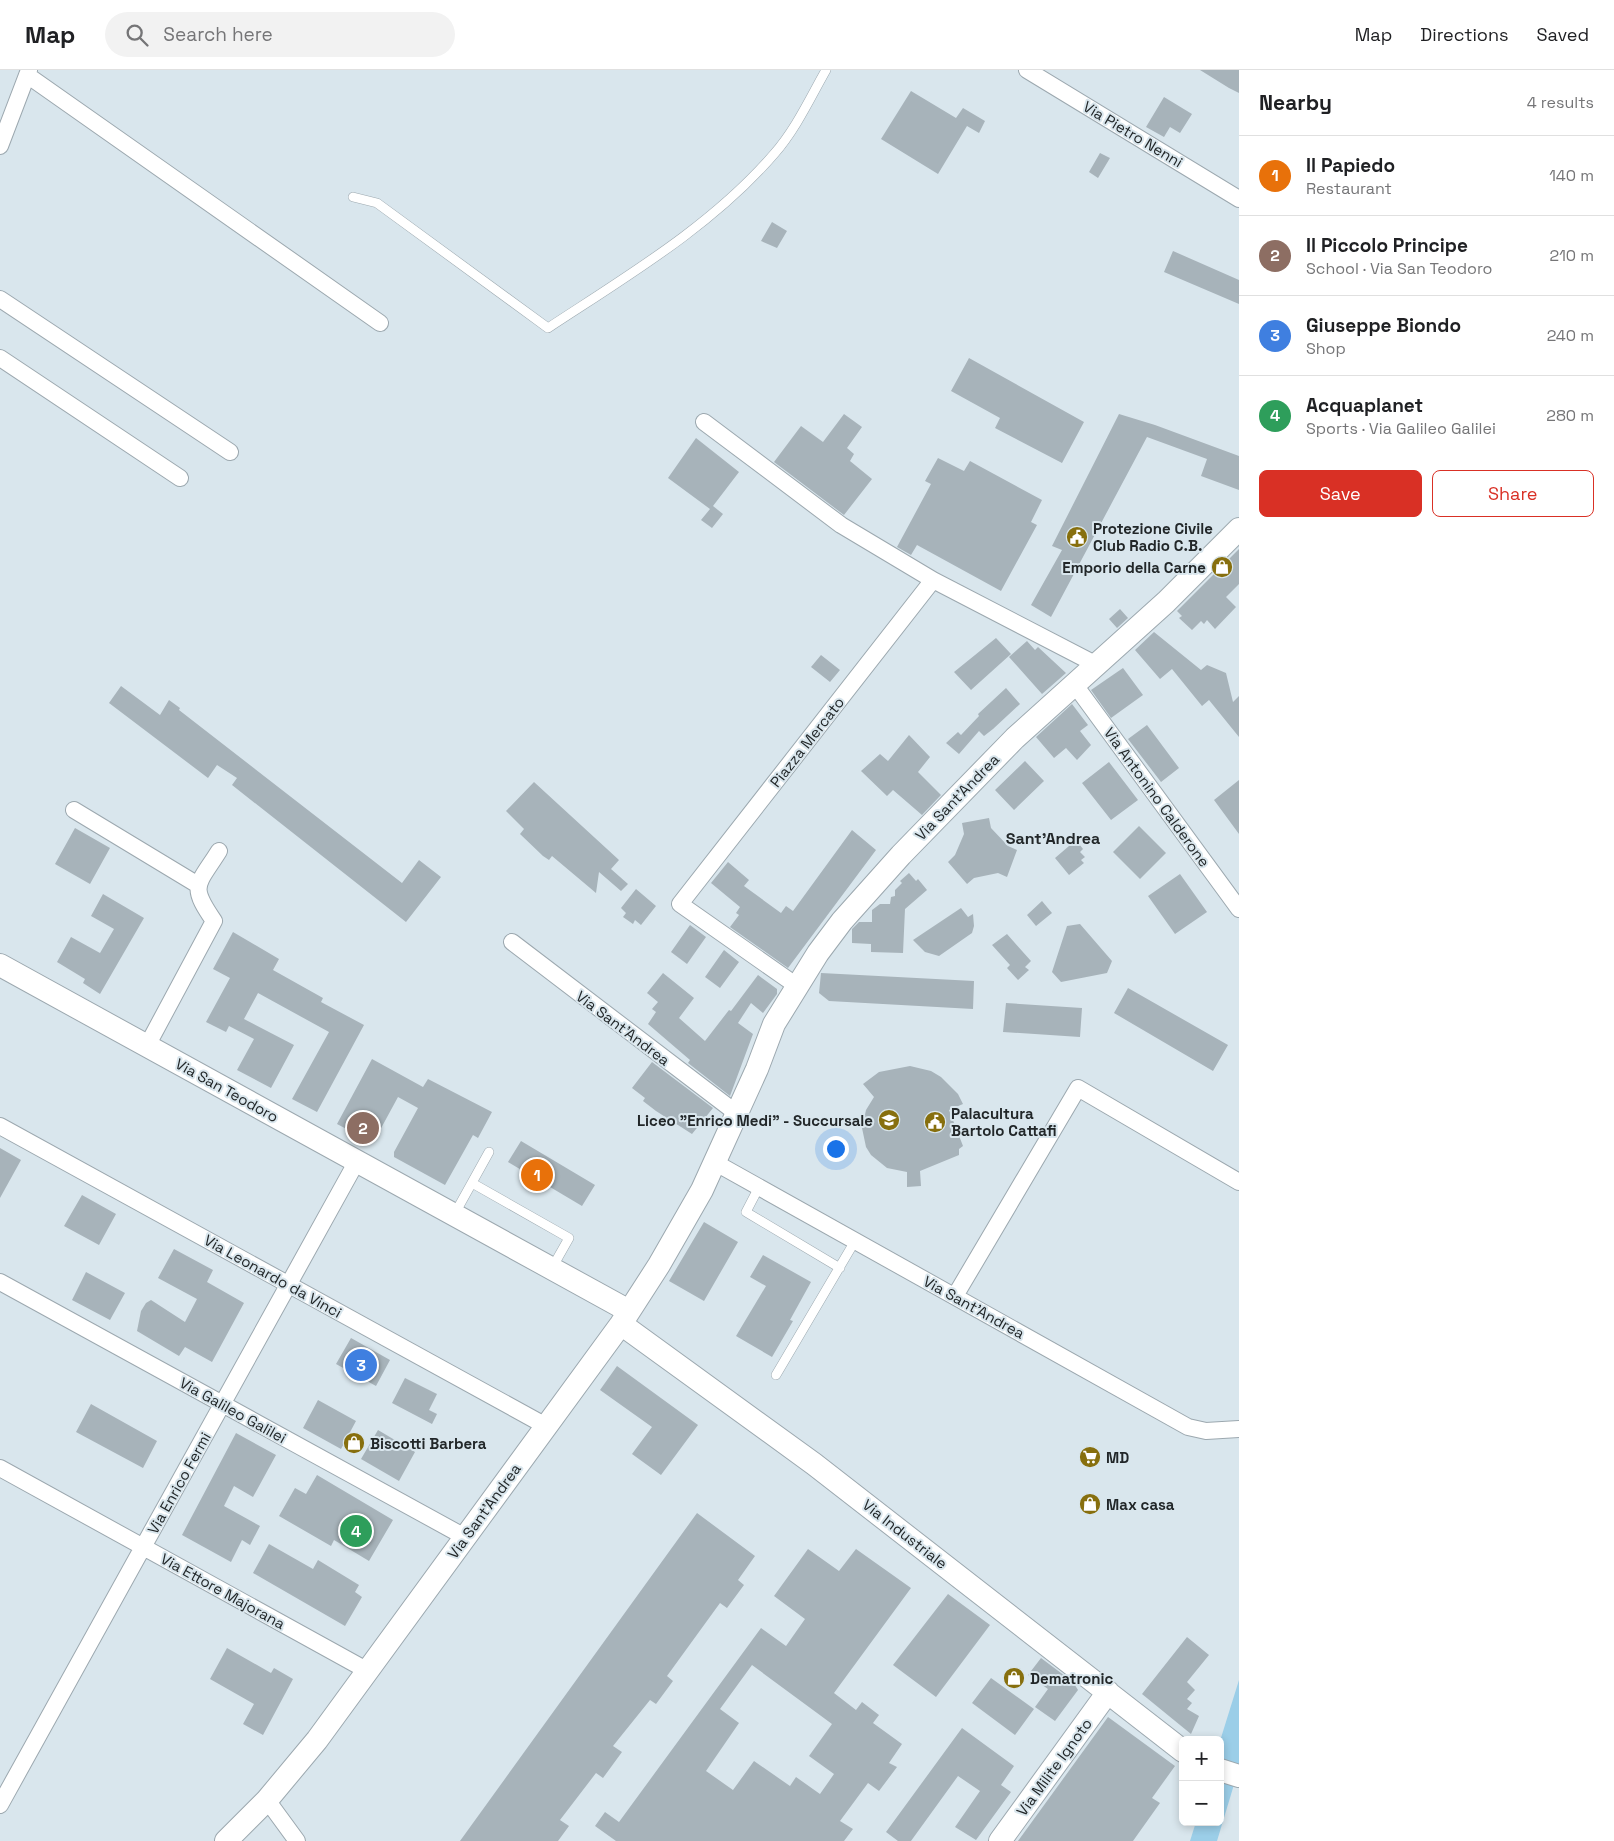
<!DOCTYPE html>
<html lang="en">
<head>
<meta charset="utf-8">
<style>
	:root { --surface:#fff; --page:#f2f2f2; --text:#202124; --muted:#757577; --line:#e0e0e0; --accent:#d93025 }
	body { margin:0; font-family:"Space Grotesk",sans-serif; background:var(--page); color:var(--text) }
	.controls { position:absolute; right:15px; bottom:15px; display:grid; overflow:hidden; border-radius:8px; box-shadow:0 2px 8px #0003 }
	.controls button { width:45px; height:45px; display:grid; place-items:center; padding:0; border:0; border-bottom:1px solid var(--line); background:var(--surface); color:var(--text); font:25px sans-serif }
	.you { position:absolute; left:835px; top:1078px; width:18px; height:18px; margin:-12px; border:4px solid #fff; border-radius:50%; background:#1a73e8; box-shadow:0 0 0 8px #1a73e833 }
	.badge { display:grid; place-items:center; width:32px; height:32px; border-radius:50%; background:var(--accent); color:#fff; font-size:16px; font-weight:700 }
	.pin { position:absolute; translate:-50% -50%; border:2px solid #fff; box-shadow:0 1px 5px #0006 }
	.list { margin:0; padding:0; list-style:none }
	h2 { display:flex; justify-content:space-between; align-items:center; height:65px; margin:0; padding:0 20px; font-size:21px }
	h2 small { font-size:16px; font-weight:400; color:var(--muted) }
	.list li { display:grid; grid-template-columns:32px 1fr auto; gap:15px; align-items:center; box-sizing:border-box; height:80px; padding:0 20px; border-top:1px solid var(--line) }
	.list b { display:block; font-size:19px; white-space:nowrap }
	.list p { margin:0; font-size:16px; white-space:nowrap; color:var(--muted) }
	.list em { font-size:16px; font-style:normal; color:var(--muted) }
	.actions { display:flex; gap:10px; padding:15px 20px }
	.actions a { flex:1; padding:11px 0; border:1px solid var(--accent); border-radius:8px; text-align:center; font-size:18px; color:var(--accent) }
	.actions .main { background:var(--accent); color:#fff }
	.icon { flex:none; width:28px; height:28px; fill:none; stroke:currentColor; stroke-width:2; stroke-linecap:round; stroke-linejoin:round }
	.map { position:relative; flex:none; width:1239px; height:1771px; overflow:hidden }
	header { display:flex; align-items:center; gap:30px; box-sizing:border-box; height:70px; padding:0 25px; background:var(--surface); border-bottom:1px solid var(--line) }
	header strong { font-size:24px }
	nav { display:flex; gap:28px; margin-inline-start:auto; font-size:18px }
	.search { width:350px; height:45px; background:var(--page); display:flex; align-items:center; gap:12px; box-sizing:border-box; padding:0 18px; border-radius:28px; color:var(--muted); font-size:19px }
	main { display:flex }
	aside { flex:1; background:var(--surface) }
	.map>svg:first-child { display:block }
</style>
</head>
<body>
<header>
<strong>Map</strong>
<div class="search"><svg class="icon" aria-label="search" viewBox="0 0 24 24"><circle cx="10" cy="10" r="6"/><path d="M15 15l6 6"/></svg>Search here</div>
<nav><a>Map</a><a>Directions</a><a>Saved</a></nav>
</header>
<main>
<div class="map">
<svg width="1239" height="1771" viewBox="0 0 1239 1771">
	<rect width="100%" height="100%" fill="#d9e6ed"/>
	<path fill="#9bcee8" d="M1239,1610V1698L1217,1771H1190L1196,1752H1220V1671Z"/>
	<path fill="#a7b3ba" fill-rule="evenodd" d="M1200,0H1239V23L1229,18Z
		M911,21L956,48L963,38L985,51L979,63L967,56L938,104L881,69Z
		M1164,27L1192,44L1180,63L1170,57L1164,67L1146,57Z
		M1100,83L1110,88L1098,108L1089,102Z
		M772,152L787,161L777,178L761,171Z
		M1173,181L1239,210V234L1164,202Z
		M969,288L1084,352L1062,393L995,358L1000,348L951,321Z
		M844,344L862,357L847,378L854,384L850,391L872,409L844,445L774,392L801,356L823,372Z
		M1119,344L1155,355L1239,386V420L1201,406L1207,389L1147,367L1051,547L1031,535L1062,480L1052,476Z
		M696,368L739,402L713,436L723,444L712,458L701,450L710,439L668,408Z
		M938,388L964,401L970,391L1042,430L1031,452L1037,455L1001,521L917,475L911,485L897,477L931,414L925,411Z
		M1239,479V514L1226,527L1236,537L1215,559L1207,550L1204,554L1201,551L1192,560L1179,548L1182,546L1177,541Z
		M1120,539L1128,548L1117,558L1109,549Z
		M1154,562L1201,600L1207,595L1226,603L1233,632L1239,626V667L1209,630L1202,636L1172,599L1160,609L1135,580Z
		M996,568L1011,584L971,620L954,602Z
		M1027,571L1035,580L1038,577L1066,603L1042,624L1009,587Z
		M821,585L840,600L830,612L811,597Z
		M1123,598L1143,625L1111,648L1091,620Z
		M121,616L160,645L169,630L180,638L179,640L402,813L419,790L441,807L406,852L232,715L237,708L217,695L208,708L109,633Z
		M1006,618L1020,634L993,659L984,666L979,661L959,684L946,673L958,662L961,665L979,646L978,644Z
		M1072,634L1088,655L1080,661L1091,675L1077,690L1066,678L1054,688L1036,667Z
		M1147,655L1179,698L1161,712L1128,669Z
		M909,665L930,687L918,702L941,725L922,745L893,720L887,726L861,701L880,684L888,691Z
		M1025,691L1044,711L1014,740L995,720Z
		M1109,692L1138,730L1111,750L1082,713Z
		M1239,710V764L1214,730Z
		M534,712L619,790L611,799L628,814L621,821L599,802L596,823L552,786L549,790L543,786L520,764L524,759L506,741Z
		M989,748L991,758L1008,776L1017,780L1007,807L998,803L974,808L967,814L948,792L955,785L964,764L962,753Z
		M1139,756L1166,783L1140,809L1113,782Z
		M75,758L110,778L90,814L55,794Z
		M852,760L876,780L788,898L730,857L739,845L736,843L740,837L711,813L728,792L749,810L744,816L781,843L786,836L793,841Z
		M1076,770L1083,779L1080,782L1085,787L1081,790L1084,793L1069,805L1055,788Z
		M909,803L916,811L918,809L927,820L905,839L903,883L871,882V874L852,873V859L859,852H872V840L880,834H890L891,827L895,826V820L902,813L900,811Z
		M1180,804L1207,842L1175,864L1148,826Z
		M636,819L656,836L641,855L635,850L633,854L623,847L626,843L621,838Z
		M103,824L144,848L100,924L83,913L85,909L57,892L71,867L100,883L114,859L91,846Z
		M1042,831L1052,843L1036,856L1027,845Z
		M961,838L968,847L973,844L974,856L972,863L939,886L925,882L913,870Z
		M1080,854L1112,891L1107,903L1061,912L1052,902L1067,856Z
		M690,855L706,867L687,894L671,882Z
		M233,862L279,889L273,900L323,928L321,932L364,955L317,1042L292,1029L329,962L258,923L244,949L294,975L271,1018L237,1000L254,969L229,956L226,962L206,952L230,908L213,899Z
		M1007,864L1031,891L1025,897L1029,900L1018,910L1007,898L1010,895L992,875Z
		M724,880L739,892L720,918L705,907Z
		M663,903L694,928L679,948L705,971L729,940L731,941L758,905L777,919V924L763,943L751,933L738,953L753,964L730,1026L688,993L690,990L648,954L656,942L652,939L658,932L647,923Z
		M821,903L974,911L973,939L829,931L819,923Z
		M1128,918L1228,975L1213,1001L1114,943Z
		M1006,933L1082,938L1080,967L1003,962Z
		M372,989L423,1017L428,1009L492,1042L478,1068L473,1065L445,1115L394,1087V1082L418,1038L398,1027L373,1073L337,1054Z
		M652,992L713,1038L692,1064L656,1041L643,1031L645,1028L632,1018Z
		M910,996L931,1001L941,1007L958,1024L963,1034L949,1040L963,1076L959,1079V1085L920,1101L921,1116L907,1117V1102L887,1098L871,1085L866,1077L862,1058L866,1040L874,1027L863,1014L879,1002Z
		M521,1071L595,1115L582,1136L508,1092Z
		M0,1078L21,1090L0,1128Z
		M82,1125L116,1144L99,1175L64,1156Z
		M704,1152L738,1172L704,1231L669,1211Z
		M174,1179L213,1200L207,1212L244,1233L212,1292L185,1277L179,1286L137,1261L141,1241L146,1233L151,1230L185,1252L197,1229L158,1208Z
		M763,1185L811,1212L790,1250L793,1251L772,1287L736,1266L766,1216L750,1207Z
		M86,1202L125,1223L110,1250L72,1230Z
		M351,1268L390,1290L376,1316L336,1294Z
		M617,1296L698,1355L661,1405L632,1384L652,1357L600,1320Z
		M405,1308L437,1324L429,1340L437,1344L432,1354L392,1333Z
		M318,1330L356,1351L341,1379L303,1358Z
		M91,1334L157,1371L143,1398L76,1362Z
		M378,1360L415,1382L399,1411L361,1389Z
		M236,1363L276,1385L253,1427L234,1416L224,1436L260,1456L250,1475L242,1470L231,1492L182,1465Z
		M317,1405L393,1450L369,1491L334,1470L331,1476L279,1446L295,1418L306,1424Z
		M697,1443L755,1486L738,1510L744,1515L727,1538L720,1533L667,1606L673,1611L656,1634L650,1630L613,1676L622,1682L603,1708L596,1703L560,1750L569,1756L558,1771H460Z
		M269,1474L313,1499L318,1490L359,1515L355,1522L362,1527L345,1556L253,1503Z
		M808,1479L839,1501L856,1479L911,1518L834,1623L856,1640L862,1632L879,1645L873,1653L902,1674L889,1693L897,1697L879,1721L868,1713L840,1751L853,1759L844,1771H616L595,1756L605,1742L619,1752L761,1558L786,1576L805,1549L774,1526ZM752,1595L832,1654L809,1686L834,1704L820,1724L796,1707L790,1716L754,1691L733,1720L706,1701L739,1653L720,1639Z
		M948,1524L990,1555L936,1627L893,1595Z
		M1187,1567L1209,1585L1187,1612L1195,1620L1187,1629L1192,1633L1187,1639L1199,1646L1191,1664L1142,1624Z
		M227,1578L271,1603L274,1598L293,1609L263,1665L243,1654L254,1634L210,1609Z
		M1041,1588L1073,1612L1078,1620L1055,1651L1035,1637L1048,1619L1028,1605Z
		M991,1608L1034,1639L1015,1665L972,1633Z
		M1108,1647L1175,1696L1152,1728L1160,1733L1133,1771H1018Z
		M962,1658L1014,1696L1001,1715L1011,1722L976,1770L955,1757L980,1721L958,1706L911,1771H898L886,1762Z"/>
	<g fill="none" stroke-linecap="round" stroke-linejoin="round">
		<g stroke="#9ca8af" stroke-width="10">
			<path id="lane" d="M353,127L377,133L548,258C627,206 712,156 774,84C796,59 810,28 826,0
				M472,1113L569,1168L552,1198
				M759,1117L746,1142L840,1198
				M454,1145L489,1082
				M776,1305L855,1171"/>
		</g>
		<g stroke="#9ca8af" stroke-width="18">
			<path id="street" d="M1027,0L1239,129
				M27,5L380,253
				M0,76L29,0
				M0,229L230,382
				M0,288L180,408
				M704,352L841,455L933,510L1097,595
				M1075,615L1239,839
				M74,740L198,815
				M512,872L735,1042
				M797,916L680,834L933,510
				M147,976L214,851C189,815 197,816 219,781
				M0,1056L546,1356
				M714,1092L1188,1357L1206,1361L1239,1359
				M0,1212L465,1467
				M955,1226L1078,1018L1239,1112
				M0,1398L368,1601
				M267,1730L297,1771
				M0,1735L357,1091"/>
		</g>
		<g stroke="#9ca8af" stroke-width="24">
			<path id="secondary" d="M0,895L629,1241
				M621,1254L814,1394L1183,1681
				M1220,1700L1239,1706
				M226,1771L267,1730L317,1670L621,1254L659,1195L702,1120L757,999L774,954L818,883L842,851L901,785L1015,668L1166,532L1239,459
				M1000,1771L1108,1622"/>
		</g>
		<use href="#lane" stroke="#fff" stroke-width="9"/>
		<use href="#street" stroke="#fff" stroke-width="16"/>
		<use href="#secondary" stroke="#fff" stroke-width="22"/>
	</g>
	<defs>
		<g id="civic-disc" transform="scale(1.125)"><circle r="9.5" fill="#876f0e" stroke="#d9e6ed"/><path d="M-.6-6.5H3V-4.5H.6V-3L4-1V1h2V6H-6V1h2V-1L-.6-3ZM-1.2 2.5V6h2.4V2.5Z" fill="#fff"/></g>
		<g id="shop-disc" transform="scale(1.125)"><circle r="9.5" fill="#876f0e" stroke="#d9e6ed"/><path d="M-5-2.5h2.3a2.7 3.5 0 0 1 5.4 0H5L5.5 6h-11ZM-1.5-2.5h3a1.5 2.3 0 0 0-3 0Z" fill="#fff"/></g>
		<g id="school-disc" transform="scale(1.125)"><circle r="9.5" fill="#876f0e" stroke="#d9e6ed"/><path d="M0-5L7-2L0 1L-7-2ZM-4 1L0 2.5L4 1V4Q0 6-4 4Z" fill="#fff"/></g>
		<g id="supermarket-disc" transform="scale(1.125)"><circle r="9.5" fill="#876f0e" stroke="#d9e6ed"/><path d="M-6-5.5h2.5l.6 2H6L4.5 2H-2.5L-4.4-4H-6ZM-1.5 3.2a1.3 1.3 0 1 0 .1 0ZM3 3.2a1.3 1.3 0 1 0 .1 0Z" fill="#fff"/></g>
	</defs>
	<g fill-rule="evenodd">
		<use href="#civic-disc" x="1077" y="467"/>
		<use href="#shop-disc" x="1222" y="497"/>
		<use href="#school-disc" x="889" y="1050"/>
		<use href="#civic-disc" x="935" y="1052"/>
		<use href="#shop-disc" x="354" y="1373"/>
		<use href="#supermarket-disc" x="1090" y="1387"/>
		<use href="#shop-disc" x="1090" y="1434"/>
		<use href="#shop-disc" x="1014" y="1608"/>
	</g>
	<g text-anchor="middle" dominant-baseline="central" stroke-width="4" stroke-linejoin="round" paint-order="stroke">
		<g font-size="15" fill="#222729" stroke="#d9e6ed">
			<text transform="translate(1133 64) rotate(31)">Via Pietro Nenni</text>
			<text transform="translate(807 672) rotate(-52)">Piazza Mercato</text>
			<text transform="translate(957 727) rotate(-46)">Via Sant'Andrea</text>
			<text transform="translate(1157 727) rotate(54)">Via Antonino Calderone</text>
			<text transform="translate(623 958) rotate(37)">Via Sant'Andrea</text>
			<text transform="translate(227 1020) rotate(29)">Via San Teodoro</text>
			<text transform="translate(273 1206) rotate(29)">Via Leonardo da Vinci</text>
			<text transform="translate(974 1237) rotate(29)">Via Sant'Andrea</text>
			<text transform="translate(233 1340) rotate(29)">Via Galileo Galilei</text>
			<text transform="translate(179 1413) rotate(-61)">Via Enrico Fermi</text>
			<text transform="translate(484 1441) rotate(-54)">Via Sant'Andrea</text>
			<text transform="translate(905 1464) rotate(38)">Via Industriale</text>
			<text transform="translate(223 1521) rotate(29)">Via Ettore Majorana</text>
			<text transform="translate(1054 1697) rotate(-54)">Via Milite Ignoto</text>
		</g>
		<g font-size="15" font-weight="bold" fill="#222729" stroke="#d9e6ed" text-anchor="start">
			<text x="1093" y="458">Protezione Civile<tspan x="1093" dy="17">Club Radio C.B.</tspan></text>
			<text x="1206" y="497" text-anchor="end">Emporio della Carne</text>
			<text x="951" y="1043">Palacultura<tspan x="951" dy="17">Bartolo Cattafi</tspan></text>
			<text x="873" y="1050" text-anchor="end">Liceo "Enrico Medi" - Succursale</text>
			<text x="370" y="1373">Biscotti Barbera</text>
			<text x="1106" y="1387">MD</text>
			<text x="1106" y="1434">Max casa</text>
			<text x="1030" y="1608">Dematronic</text>
		</g>
		<g font-size="16" font-weight="bold" fill="#222729" stroke="#d9e6ed">
			<text x="1053" y="768">Sant'Andrea</text>
		</g>
	</g>
</svg>
<div class="controls">
<button>+</button>
<button>−</button>
</div>
<div class="you"></div>
<div class="pin badge" style="left:537px;top:1105px;background:#e8710a">1</div>
<div class="pin badge" style="left:363px;top:1058px;background:#8d6e63">2</div>
<div class="pin badge" style="left:361px;top:1295px;background:#3f7fe0">3</div>
<div class="pin badge" style="left:356px;top:1461px;background:#2e9e5b">4</div>
</div>
<aside>
<h2>Nearby<small>4 results</small></h2>
<ul class="list">
<li><span class="badge" style="background:#e8710a">1</span><div><b>Il Papiedo</b><p>Restaurant</p></div><em>140 m</em></li>
<li><span class="badge" style="background:#8d6e63">2</span><div><b>Il Piccolo Principe</b><p>School · Via San Teodoro</p></div><em>210 m</em></li>
<li><span class="badge" style="background:#3f7fe0">3</span><div><b>Giuseppe Biondo</b><p>Shop</p></div><em>240 m</em></li>
<li><span class="badge" style="background:#2e9e5b">4</span><div><b>Acquaplanet</b><p>Sports · Via Galileo Galilei</p></div><em>280 m</em></li>
</ul>
<div class="actions"><a class="main">Save</a><a>Share</a></div>
</aside>
</main>
</body>
</html>
